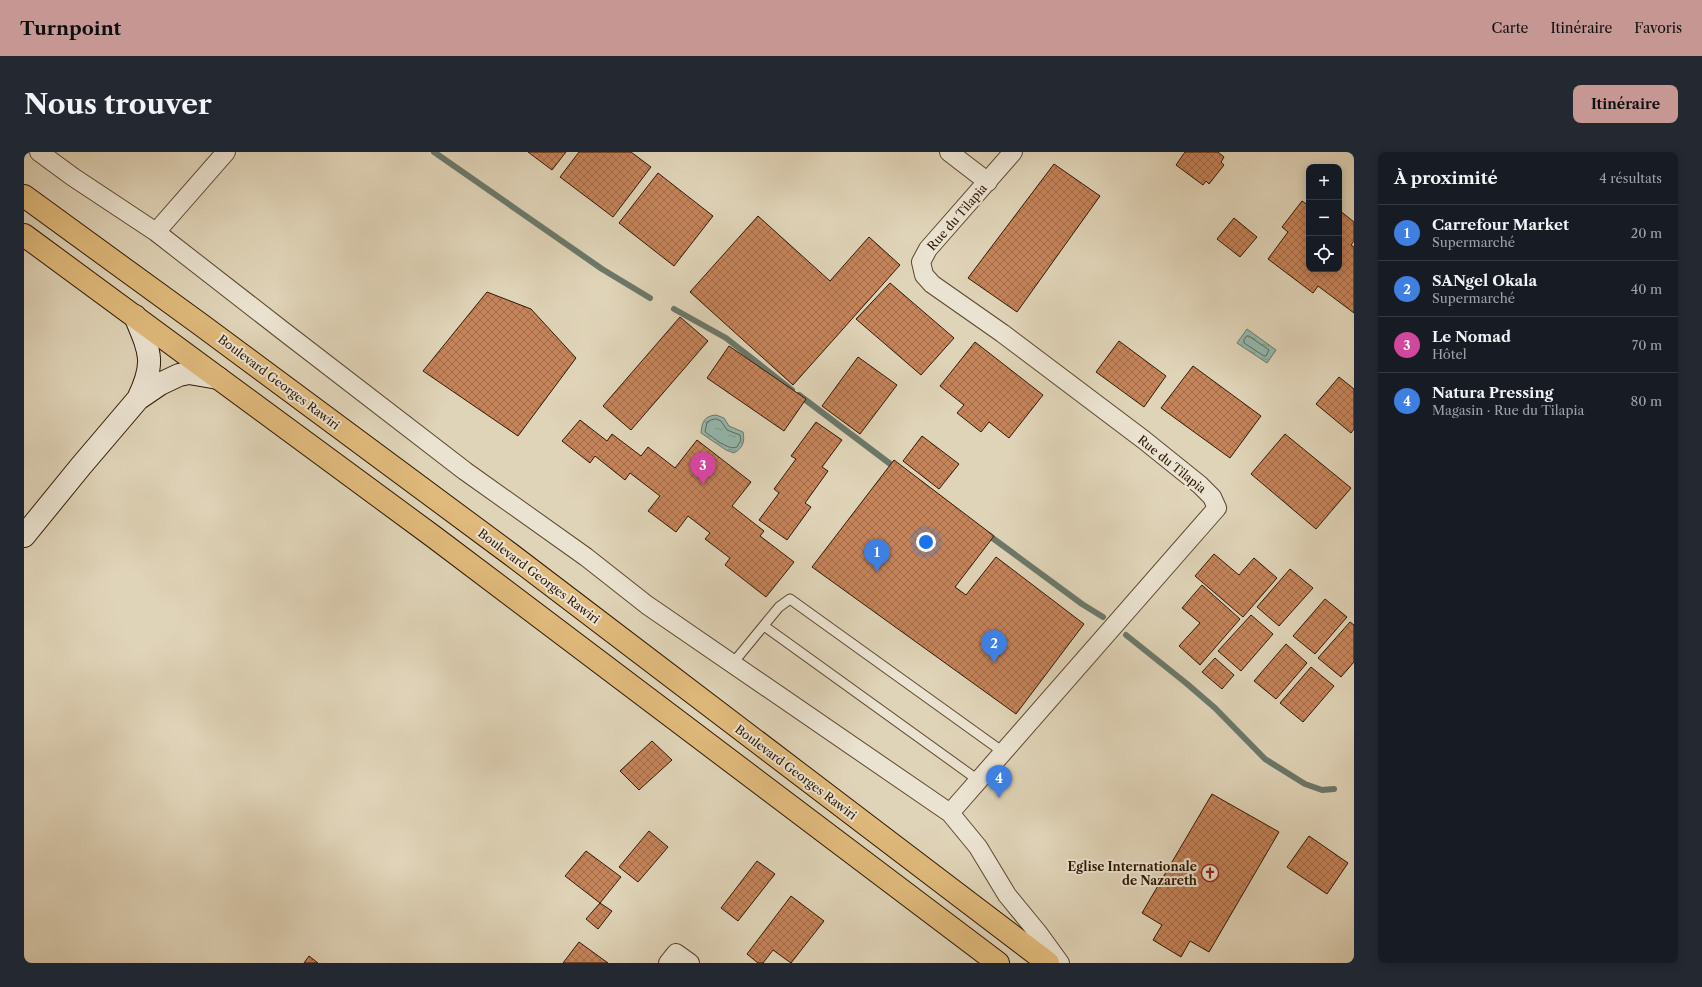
<!DOCTYPE html>
<html lang="fr">
<head>
<meta charset="utf-8">
<style>
	:root { --surface:#171b24; --page:#242831; --text:#f1f3f6; --muted:#9ea1a6; --line:#363941; --accent:#c59692 }
	body { margin:0; font-family:"Libre Caslon Text",serif; background:var(--page); color:var(--text) }
	.controls { position:absolute; right:12px; top:12px; display:grid; overflow:hidden; border-radius:8px; box-shadow:0 2px 10px #0003 }
	.controls button { width:36px; height:36px; display:grid; place-items:center; padding:0; border:0; border-bottom:1px solid var(--line); background:var(--surface); color:var(--text); font:20px sans-serif }
	.you { position:absolute; left:902px; top:390px; width:14px; height:14px; margin:-10px; border:3px solid #fff; border-radius:50%; background:#1a73e8; box-shadow:0 0 0 6px #1a73e833 }
	.badge { display:grid; place-items:center; width:26px; height:26px; border-radius:50%; background:var(--accent); color:#fff; font-size:13px; font-weight:700 }
	.pin { position:absolute; translate:-50% -33px; filter:drop-shadow(0 1px 2px #0008) }
	.pin::after { content:''; position:absolute; top:21px; width:14px; height:12px; background:inherit; clip-path:polygon(0 0,100% 0,50% 100%) }
	.list { margin:0; padding:0; list-style:none }
	h2 { display:flex; justify-content:space-between; align-items:center; height:52px; margin:0; padding:0 16px; font-size:17px }
	h2 small { font-size:13px; font-weight:400; color:var(--muted) }
	.list li { display:grid; grid-template-columns:26px 1fr auto; gap:12px; align-items:center; box-sizing:border-box; height:56px; padding:0 16px; border-top:1px solid var(--line) }
	.list b { display:block; font-size:15px; white-space:nowrap }
	.list p { margin:0; font-size:13px; white-space:nowrap; color:var(--muted) }
	.list em { font-size:13px; font-style:normal; color:var(--muted) }
	.icon { flex:none; width:22px; height:22px; fill:none; stroke:currentColor; stroke-width:2; stroke-linecap:round; stroke-linejoin:round }
	.map { position:relative; flex:none; width:1330px; height:811px; overflow:hidden; border-radius:8px }
	header { display:flex; align-items:center; gap:24px; box-sizing:border-box; height:56px; padding:0 20px; background:var(--accent); color:#111 }
	header strong { font-size:19px }
	nav { display:flex; gap:22px; margin-inline-start:auto; font-size:14px }
	.intro { display:flex; align-items:center; justify-content:space-between; box-sizing:border-box; height:96px; padding:0 24px }
	h1 { margin:0; font-size:28px }
	.button { padding:10px 18px; border-radius:8px; background:var(--accent); color:#111; font-size:14px; font-weight:700 }
	main { display:flex; gap:24px; padding:0 24px }
	aside { flex:1; background:var(--surface); border-radius:8px; box-shadow:0 2px 10px #0003 }
	.map>svg:first-child { display:block }
</style>
</head>
<body>
<header>
<strong>Turnpoint</strong>
<nav><a>Carte</a><a>Itinéraire</a><a>Favoris</a></nav>
</header>
<div class="intro"><h1>Nous trouver</h1><a class="button">Itinéraire</a></div>
<main>
<div class="map">
<svg width="1330" height="811" viewBox="0 0 1330 811">
	<defs>
		<pattern id="water-ripples" width="26" height="14" patternUnits="userSpaceOnUse"><rect width="26" height="14" fill="#94b8ae"/><path d="M2 4q2-2 4 0t4 0M15 11q2-2 4 0t4 0" fill="none" stroke="#809d94"/></pattern>
		<pattern id="building-cross-hatch" width="8" height="8" patternUnits="userSpaceOnUse"><rect width="8" height="8" fill="#c6845b"/><path d="M0 0l8 8M0 8l8-8" fill="none" stroke="#a16b49"/></pattern>
	</defs>
	<rect width="100%" height="100%" fill="#e0d4b8"/>
	<filter id="stains"><feTurbulence type="fractalNoise" baseFrequency=".005" numOctaves="4"/><feColorMatrix values="0 0 0 0 .2 0 0 0 0 .09 0 0 0 0 .02 0 0 0 .5 -.17"/></filter>
	<radialGradient id="worn" r=".72"><stop offset=".6" stop-color="#630" stop-opacity="0"/><stop offset="1" stop-color="#630" stop-opacity=".3"/></radialGradient>
	<path fill="url(#water-ripples)" stroke="#6c786a" d="M1223,177L1252,198L1243,211L1213,191Z
		M692,263L700,266L705,274L719,280C721,289 719,296 710,301L702,298L677,281C678,270 680,264 692,263Z"/>
	<g fill="none" stroke-linecap="round" stroke-linejoin="round">
		<path stroke="#626858" stroke-width="1" d="M1223,184H1225L1245,198L1242,204H1240L1220,191V188Z
			M692,267L697,269L703,278L716,283L717,288L713,295C704,299 689,285 681,280L683,270L687,268Z"/>
		<path stroke="#6c786a" stroke-width="6" d="M410,0L578,117L626,146
			M650,157L702,186L768,238
			M775,243L873,317
			M963,382L1058,452L1079,465
			M1102,483L1162,531L1191,556L1241,607L1281,632L1298,638L1310,637"/>
	</g>
	<path fill="url(#building-cross-hatch)" stroke="#301803" d="M504,0H542L528,18Z
		M555,0H607L627,15L589,65L536,25Z
		M1161,0H1194L1200,5L1197,10L1200,13L1185,32L1182,29L1179,33L1152,13Z
		M1030,12L1076,44L993,160L944,126Z
		M634,21L689,64L650,114L595,71Z
		M1278,49L1285,54V117H1315V58L1330,70V89L1327,93L1330,95V161L1294,134L1289,141L1244,107L1264,80L1258,75Z
		M734,64L806,129L845,85L876,113L769,233L666,140Z
		M1210,66L1233,85L1216,105L1193,87Z
		M866,131L930,186L897,223L832,167Z
		M463,140L507,157L552,206L494,284L399,219Z
		M656,165L684,189L607,278L579,254Z
		M1095,189L1142,224L1120,255L1072,220Z
		M951,190L1019,243L985,286L965,270L957,280L933,261L940,253L916,234Z
		M705,194L782,247L760,279L683,226Z
		M834,205L873,233L836,282L798,254Z
		M1169,214L1237,264L1206,306L1137,256Z
		M1315,225L1330,237V277L1327,281L1292,252Z
		M556,268L583,289L588,282L617,304L624,295L651,316L673,288L727,330L708,354L740,379L736,384L770,410L742,445L701,413L706,406L681,387L686,381L664,364L652,380L624,359L636,344L606,321L601,328L571,304L566,311L538,289Z
		M792,270L818,288L798,315L804,319L781,351L787,355L763,388L735,368L755,341L750,337L772,307L767,304Z
		M1261,282L1327,336L1292,377L1227,322Z
		M898,284L935,312L915,337L879,309Z
		M870,308L970,384L931,435L942,443L972,405L1060,472L992,562L788,415Z
		M1190,402L1215,423L1230,406L1253,426L1219,465L1171,424Z
		M1266,417L1289,436L1255,474L1233,455Z
		M1178,433L1216,467L1176,513L1155,494L1176,471L1158,456Z
		M1301,447L1323,465L1291,502L1269,484Z
		M1227,463L1249,482L1217,519L1194,499Z
		M1326,470L1330,473V510L1317,525L1294,506Z
		M1262,492L1283,511L1252,547L1230,529Z
		M1191,506L1210,523L1198,537L1178,520Z
		M1287,515L1310,534L1279,570L1256,551Z
		M628,589L648,608L615,638L596,619Z
		M1188,642L1255,680L1185,800L1166,789L1157,805L1129,788L1138,773L1118,761Z
		M625,679L644,695L614,730L595,715Z
		M1285,684L1324,711L1303,742L1263,715Z
		M562,699L597,725L576,751L541,724Z
		M733,709L751,722L714,769L697,756Z
		M767,744L800,769L767,811L749,798L739,811H734L723,802Z
		M576,751L588,759L574,777L562,767Z
		M555,790L584,811H539Z
		M285,804L294,811H280Z"/>
	<g fill="none" stroke-linecap="round" stroke-linejoin="round">
		<g stroke="#5c4730" stroke-width="11">
			<path id="lane" d="M740,474L954,628
				M709,511L755,455L766,447L979,600"/>
		</g>
		<g stroke="#5c4730" stroke-width="20">
			<path id="street" d="M15,0L49,25L132,80L258,178L441,319L562,405L623,453L926,661L954,695L983,743L1015,782L1036,811
				M925,0L964,30
				M132,80L202,0
				M926,661L1193,356L1188,345L1176,333L1120,288L978,181L908,132L900,123L897,110L904,97L989,0
				M644,811L652,801L666,811"/>
		</g>
		<g stroke="#301803" stroke-width="24">
			<path id="secondary" d="M111,164C126,200 132,210 114,247
				M0,384L57,314L114,247L136,232L155,223L165,221L194,226"/>
		</g>
		<g stroke="#301803" stroke-width="24">
			<path id="primary" d="M0,44L176,172L485,401L1024,811
				M0,83L410,385L974,811"/>
		</g>
		<use href="#lane" stroke="#ebe3d1" stroke-width="9"/>
		<use href="#street" stroke="#ebe3d1" stroke-width="18"/>
		<use href="#secondary" stroke="#ebe3d1" stroke-width="22"/>
		<use href="#primary" stroke="#e0ba7c" stroke-width="22"/>
	</g>
	<defs>
		<g id="church-ring" transform="scale(0.9)"><circle r="9.5" fill="#ebe3d1" stroke="#8f2418" stroke-width="1.5"/><path d="M-1.2-6h2.4v3.5h3.3v2.4h-3.3V6h-2.4V-.1h-3.3v-2.4h3.3Z" fill="#8f2418"/></g>
	</defs>
	<g fill-rule="evenodd">
		<use href="#church-ring" x="1186" y="721"/>
	</g>
	<g text-anchor="middle" dominant-baseline="central" stroke-width="4" stroke-linejoin="round" paint-order="stroke">
		<g font-size="12" fill="#301803" stroke="#ebe3d1">
			<text transform="translate(933 65) rotate(-49)">Rue du Tilapia</text>
			<text transform="translate(255 230) rotate(37)">Boulevard Georges Rawiri</text>
			<text transform="translate(1148 312) rotate(39)">Rue du Tilapia</text>
			<text transform="translate(515 424) rotate(37)">Boulevard Georges Rawiri</text>
			<text transform="translate(772 620) rotate(37)">Boulevard Georges Rawiri</text>
		</g>
		<g font-size="12" font-weight="bold" fill="#301803" stroke="#ebe3d1" text-anchor="end">
			<text x="1173" y="714">Eglise Internationale<tspan x="1173" dy="14">de Nazareth</tspan></text>
		</g>
	</g>
	<rect width="100%" height="100%" filter="url(#stains)"/>
	<rect width="100%" height="100%" fill="url(#worn)"/>
</svg>
<div class="controls">
<button>+</button>
<button>−</button>
<button><svg class="icon" aria-label="locate" viewBox="0 0 24 24"><circle cx="12" cy="12" r="6"/><path d="M12 2v4M12 18v4M2 12h4M18 12h4"/></svg></button>
</div>
<div class="you"></div>
<div class="pin badge" style="left:853px;top:420px;background:#3f7fe0">1</div>
<div class="pin badge" style="left:970px;top:511px;background:#3f7fe0">2</div>
<div class="pin badge" style="left:679px;top:333px;background:#d1479c">3</div>
<div class="pin badge" style="left:975px;top:646px;background:#3f7fe0">4</div>
</div>
<aside>
<h2>À proximité<small>4 résultats</small></h2>
<ul class="list">
<li><span class="badge" style="background:#3f7fe0">1</span><div><b>Carrefour Market</b><p>Supermarché</p></div><em>20 m</em></li>
<li><span class="badge" style="background:#3f7fe0">2</span><div><b>SANgel Okala</b><p>Supermarché</p></div><em>40 m</em></li>
<li><span class="badge" style="background:#d1479c">3</span><div><b>Le Nomad</b><p>Hôtel</p></div><em>70 m</em></li>
<li><span class="badge" style="background:#3f7fe0">4</span><div><b>Natura Pressing</b><p>Magasin · Rue du Tilapia</p></div><em>80 m</em></li>
</ul>
</aside>
</main>
</body>
</html>
